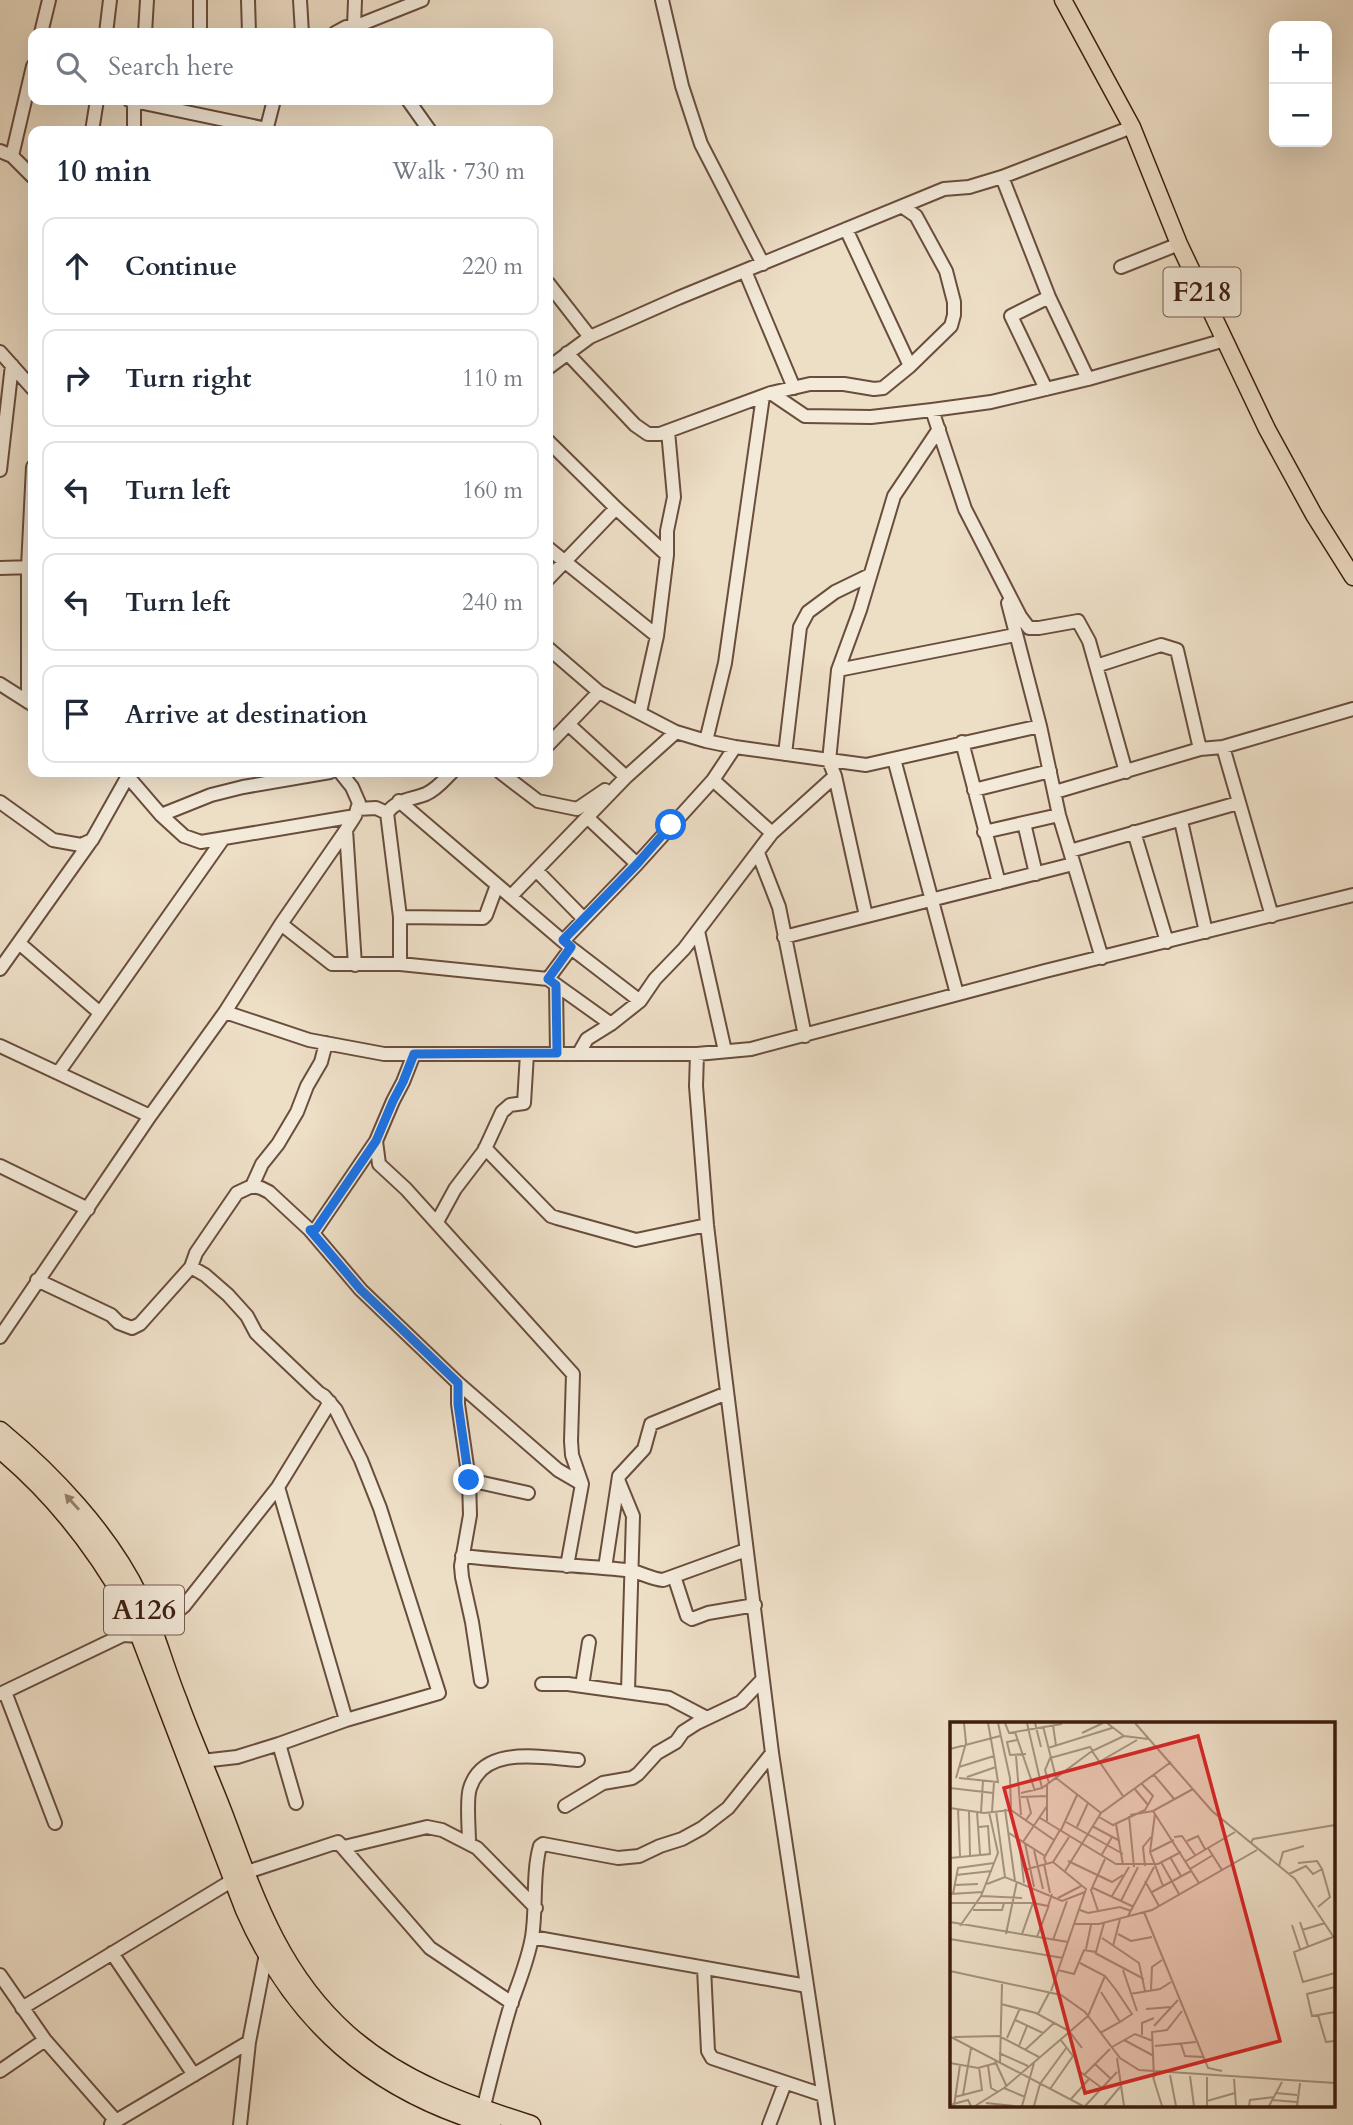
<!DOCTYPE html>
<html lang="en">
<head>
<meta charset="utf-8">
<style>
	:root { --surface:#fff; --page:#f2f2f3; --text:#1f2937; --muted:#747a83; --line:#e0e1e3 }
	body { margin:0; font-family:Cardo,serif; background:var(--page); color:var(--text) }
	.controls { position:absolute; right:21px; top:21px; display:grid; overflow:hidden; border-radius:14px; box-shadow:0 7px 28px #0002 }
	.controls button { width:63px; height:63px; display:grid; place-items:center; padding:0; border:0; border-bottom:2px solid var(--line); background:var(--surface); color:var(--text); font:35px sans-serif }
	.stop { position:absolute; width:21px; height:21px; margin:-16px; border:5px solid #1a73e8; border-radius:50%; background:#fff }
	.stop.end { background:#1a73e8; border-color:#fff; box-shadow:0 2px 7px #0008 }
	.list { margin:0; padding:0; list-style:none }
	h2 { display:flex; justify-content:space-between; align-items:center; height:91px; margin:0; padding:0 28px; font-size:30px }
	h2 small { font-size:23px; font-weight:400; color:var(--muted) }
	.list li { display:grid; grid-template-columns:46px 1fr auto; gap:21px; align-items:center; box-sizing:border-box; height:98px; margin:0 14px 14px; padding:0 14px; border:2px solid var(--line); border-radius:14px }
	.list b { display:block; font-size:26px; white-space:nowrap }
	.list em { font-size:23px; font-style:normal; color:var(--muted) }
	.icon { flex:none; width:38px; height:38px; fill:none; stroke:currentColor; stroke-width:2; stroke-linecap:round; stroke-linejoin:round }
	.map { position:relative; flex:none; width:1353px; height:2125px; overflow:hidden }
	.search { position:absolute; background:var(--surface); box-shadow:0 7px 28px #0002; left:28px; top:28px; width:525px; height:77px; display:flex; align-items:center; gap:18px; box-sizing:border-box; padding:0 24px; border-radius:14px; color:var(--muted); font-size:26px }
	.panel { position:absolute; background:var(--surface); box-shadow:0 7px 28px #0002; left:28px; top:126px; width:525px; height:651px; border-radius:14px }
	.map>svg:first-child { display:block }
</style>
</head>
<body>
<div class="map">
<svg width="1353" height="2125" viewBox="0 0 1353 2125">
	<rect width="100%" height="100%" fill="#eddec6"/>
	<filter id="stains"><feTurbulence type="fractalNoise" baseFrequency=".00286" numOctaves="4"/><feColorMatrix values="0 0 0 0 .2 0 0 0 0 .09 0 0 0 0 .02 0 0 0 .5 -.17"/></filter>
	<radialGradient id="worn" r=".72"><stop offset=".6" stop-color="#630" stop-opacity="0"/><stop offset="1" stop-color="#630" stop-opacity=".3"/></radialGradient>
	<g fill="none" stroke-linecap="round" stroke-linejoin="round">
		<g stroke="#694d3d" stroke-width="16">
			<path id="minor" d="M248,0L249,33
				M300,0L302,33
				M662,0L682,86L701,144L763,264
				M354,27L355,0
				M41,33L49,0
				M106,33L110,0
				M145,33L147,0
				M200,33V0
				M335,33L346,27H354L422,0
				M129,100L267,129
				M408,100L430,131
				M134,101V131
				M92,131L97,100
				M266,131L274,100
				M0,151L12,156L33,177
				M12,156L33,66
				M1002,177L1049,297L1088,379
				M846,229L910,366
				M1121,267L1179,244
				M745,271L794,388
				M548,283L590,337
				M0,352L33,389
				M567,353L635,425L648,434H660L771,393L810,384H844L874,389L883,388L910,366L951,326L954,315V302L946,271L916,216L903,207
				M548,368L590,337L678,298L944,189L969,187L1002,177L1132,127
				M1046,389L1011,316L1049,297
				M771,393L805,416L871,417L932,410L991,402L1088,379L1225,340
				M932,410L965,509L1020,616L1029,628H1039L1078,621L1089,641L1126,772
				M548,441L616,508L667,555
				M0,470L12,365
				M548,548L657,636
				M0,568L33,567
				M548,579L616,508
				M1008,603L1040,726L1059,815L1102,958
				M548,648L599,692L676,732L706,741L735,747L866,765L1040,726
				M1096,666L1161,645L1177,650L1200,749
				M838,670L1015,635
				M0,684L33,705
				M28,702V567L33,467
				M640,712L657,636L667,555V531L674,497L668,431
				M568,724L626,777
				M706,741L725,663L763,396
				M962,742L999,883
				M548,745L599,692
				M1223,747L1272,916
				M785,754L800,627L808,612L835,592L870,575
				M894,759L957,994
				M124,772L161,815L184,836L201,842L355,816
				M500,772L538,801L577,809L605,790
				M713,780L772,833
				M974,790L1050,771
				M1055,792L1200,749L1223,747L1353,709
				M399,801L571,948L640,1001
				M0,802L53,840L81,845L92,840L128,776
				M357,809L376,808L387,813
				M161,815L211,795L243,787L330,772
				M587,817L637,864
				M1181,821L1206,932
				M1024,823L1036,874
				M346,830L355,965
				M984,832L1059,815
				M1134,832L1167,942
				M1070,851L1238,803
				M758,853L779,907L805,1036
				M536,870L584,919
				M512,895L626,777L676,732
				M866,916L835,776L829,761L838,670L860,610L894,496L939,429
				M400,917L483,918L486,915L497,885
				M281,924L332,964H400L548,979L611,1024
				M698,931L725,1051
				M784,937L1073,864
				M563,941L637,864L713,780L735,747
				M19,943L100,1013
				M400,964V917L387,813C397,799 411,800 426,794C437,789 444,780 452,772
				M0,969L91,841
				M548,979L571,948
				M556,985L557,1053
				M225,1012L309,1040L384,1054H697L751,1049L1045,971L1353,895
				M0,1046L150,1116
				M579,1053L587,1039L611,1024L640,1001L655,979L684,949L772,833L835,776
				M697,1054L696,1086L707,1225L722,1351L772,1753L828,2125
				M58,1073L223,839
				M376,1141L379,1164L406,1189L573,1374L571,1441L572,1455L582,1484L567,1566
				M485,1148L551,1216L557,1218L636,1240L707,1225
				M0,1166L88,1209
				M252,1186L262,1164L278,1144L297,1112L307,1086L321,1062L326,1043
				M437,1222L455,1189L484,1151L502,1112L510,1105L524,1103L527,1054
				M310,1230L361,1290L458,1383L558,1470L582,1484
				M191,1267L205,1275L228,1295L247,1316L256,1333L319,1393L324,1396L336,1410L361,1460L380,1508L439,1693L346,1720
				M37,1280L111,1315L119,1323L132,1328L140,1324L191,1267L196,1253L237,1193L252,1186L261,1188L269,1192L310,1230L316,1229L376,1141L393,1101L403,1082L414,1054
				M0,1337L150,1116L225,1012L281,924L346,830L355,816L359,803L352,787L340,772
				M458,1383V1404L469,1480L470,1515L461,1566L462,1577L472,1622L481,1681
				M469,1480L528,1493
				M619,1482L633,1516L628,1691
				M462,1556C517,1562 572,1565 626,1570C639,1571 650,1579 663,1580L746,1550
				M605,1568L619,1476L644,1449L651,1424L727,1393
				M674,1576L687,1616L692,1619L708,1613L755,1605
				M542,1684H568L669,1698L707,1718
				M582,1686L589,1642
				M5,1692L55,1823
				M0,1694L123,1635L140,1636L153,1631L184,1606L278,1487L330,1402
				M279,1744L296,1803
				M202,1761L237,1757L279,1744L346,1720L278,1487
				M565,1806L603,1783L632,1778L638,1774L657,1753L676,1742L683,1732L697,1723L741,1702L762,1680
				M469,1842C469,1829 466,1799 470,1788C484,1744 544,1758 578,1760
				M344,1847L427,1827L442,1830L477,1848L536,1908
				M244,1873L338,1842L430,1948L512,2003
				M532,1937L807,1986
				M112,1953L194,2075
				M704,1968L708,2051L712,2058L823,2095
				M0,1975L45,2040L116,2121
				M22,2008L233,1880
				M0,2071L45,2040
				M482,2114C491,2077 500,2040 511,2004C519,1982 528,1960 532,1937C537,1907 532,1874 540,1846L543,1844L618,1858L639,1856L660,1846L682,1839L702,1828L728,1808L772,1753
				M111,2124L249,2042
				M240,2125L249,2042L266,1954
				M769,2125L785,2083"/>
		</g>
		<g stroke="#3d1d0f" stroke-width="19">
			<path id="major" d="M1063,0L1132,127L1179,244L1267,429L1314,515L1353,577"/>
		</g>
		<g stroke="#3d1d0f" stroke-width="21">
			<path id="highway" d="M0,1431C53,1475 109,1534 139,1597C155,1630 164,1667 178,1701C193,1743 212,1783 227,1824C256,1903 282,1976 347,2034C400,2081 464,2104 531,2125
				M0,1449C53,1493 96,1548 129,1607L245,1910C295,2023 373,2090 491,2125"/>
		</g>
		<use href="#minor" stroke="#f3eada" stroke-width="12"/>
		<use href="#major" stroke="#eddec6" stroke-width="16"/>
		<use href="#highway" stroke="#eddec6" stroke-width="18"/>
	</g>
	<defs><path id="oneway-solid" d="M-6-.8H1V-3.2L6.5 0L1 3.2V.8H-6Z" transform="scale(1.75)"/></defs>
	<use fill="#957e6a" href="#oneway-solid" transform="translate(72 1502) rotate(-132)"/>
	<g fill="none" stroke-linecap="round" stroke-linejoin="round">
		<path stroke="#1a73e8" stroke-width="9" d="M469,1480L458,1404V1383L361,1290L310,1230L316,1229L376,1141L393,1101L403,1082L414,1054L557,1053L556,985L548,979L571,947L563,940L637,864L671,825"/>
	</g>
	<g text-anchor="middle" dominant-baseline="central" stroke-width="5" stroke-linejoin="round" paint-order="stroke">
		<g fill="#f3eada" stroke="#745a4c" stroke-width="2">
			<rect x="1163.5" y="267.5" width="77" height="49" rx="5"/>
			<rect x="104" y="1585.5" width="80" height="49" rx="5"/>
		</g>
		<g font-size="28" font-weight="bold" fill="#3d1d0f">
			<text x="1202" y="292">F218</text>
			<text x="144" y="1610">A126</text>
		</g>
	</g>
	<g transform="translate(950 1722)">
		<rect width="385" height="385" fill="#eddec6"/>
		<path fill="none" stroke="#a7917d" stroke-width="2" d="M48,1L60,56L61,88M55,1L59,11L112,2M77,1L92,66M85,1L91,25M157,1L174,14L198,17M185,1L262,89L345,157L385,217M103,3L106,24M93,4L106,56L151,91M65,10L85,69M132,11L153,1M67,18L57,20L60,33L76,32M98,26L162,6M0,27L50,14M142,29L173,74M66,34L71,93M149,40L187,18M9,45L44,34L38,1M204,53L225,78M17,55L46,45M6,56L16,21L14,1M9,56L48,60L44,34M99,61L95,48L100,36L140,25L143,29M97,62V99M0,66L43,71M184,66L198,83M71,71L92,66L142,29L174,14M71,75L97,74M0,86L34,91L61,88L104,118M8,87L10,134M55,87L65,159M19,89L20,133M46,89L55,155M203,89L249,161M27,90L30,132M31,90L33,59M42,90L44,60M205,92L200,130L213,164M180,93L203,89L243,67M179,94L184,145M149,95L163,103L195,88L203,74L191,61M90,96L166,142H208L231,130M76,98L81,91L77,75M116,100L173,132M166,102L173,143M142,104L170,119M127,105L138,81M111,108L127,73M59,111L95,134M224,115L232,114L245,133M69,118L74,161M237,119L248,114L255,127M73,120L97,84M75,121L84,165M301,121L303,117L385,103M258,126L272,148M84,128L93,167M200,130L224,118M151,134L162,115M220,135L231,154M0,136L40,132L38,104L29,105M118,139L162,160L173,153M236,139L285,110M103,140L119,115M211,140L229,172M96,141L94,136L110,108M348,141L367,139L372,147L380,175L368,185M94,142L100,171M195,144L193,125L201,115M329,144L333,130L354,124M240,147L263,133M74,148L103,140L136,167L101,269M115,149L151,91L221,40M339,152L356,144L363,152L372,147M6,153L42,149M195,159L209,184M37,162L55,155L112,179L135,170M5,163L28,162M143,166L184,185M202,170L241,149M0,172L33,170M3,172L8,146L44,141M31,174L72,176M162,174L179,145M108,176L131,164M171,179L188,145M0,181H82M23,188H52L54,181M130,188L138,191L170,185L181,189M148,189L141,168L155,137M194,190L258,346L272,349M178,194L204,145M0,200L118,220M350,200L358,224M125,202H149L202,188L307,128M342,203L350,227M10,204L31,174L48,131L39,90M352,208L375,201M56,212L67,159M72,212L83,181L98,184L102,172M168,212L181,219L202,215M87,215L99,183M383,215L344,230L353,260L385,251M152,216L189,241L195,269M0,217L113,236M103,218L117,179M163,224L170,197M136,227L141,203M145,231L194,257M130,241L155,254L166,268L182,292L170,300M108,248L124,252L134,228L146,230L154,201M173,248L187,289M0,249L111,273L135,290L170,336L189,348L385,361M385,265L357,272L362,294L385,290M201,268L202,245L212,238M180,272L210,267L221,260M51,282L86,291L119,309M196,287L221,285M88,292L99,271M368,293L376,320L385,319M65,298L93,311M204,304L228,278M119,309L132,326M150,311L170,300L151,270M192,313V301L204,296M1,315L133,384M4,315L49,314L89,335M57,316L70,286M174,318L204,334M231,322L235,334L253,335M69,324L77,304M205,324L246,320M162,325L185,312L203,319M75,328L104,301M49,331L78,344M167,336L174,384M45,339L56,363M0,341L28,346L46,341M50,341L52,262M145,342L161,357M38,343L41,366L48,370M129,349L152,366M134,353L160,327M220,353L226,384M240,354L244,384M203,355L212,384M257,355V384M204,356L202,310L217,308L232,289M284,357L286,384M54,366L75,375M100,367L123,334L110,317M326,371L347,373M13,373L21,326M5,375L32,368L29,345M121,377L139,357M322,378L347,380M257,379L285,371M36,381L64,384M0,383L18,378L21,384M4,384L10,343M25,384L54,366L138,294L155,254M72,384L84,341M84,384L90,362L117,325M135,384L167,350M154,384L170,365M299,384L300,378L324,375M319,384L332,360M347,384L350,361"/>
		<path fill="#d62828" fill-opacity="0.15" stroke="#d62828" stroke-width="3.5" d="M248,14L330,319L135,371L54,66Z"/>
		<rect width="385" height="385" fill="none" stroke="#3d1d0f" stroke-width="3.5"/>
	</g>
	<rect width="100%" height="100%" filter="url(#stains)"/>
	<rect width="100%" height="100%" fill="url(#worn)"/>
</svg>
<div class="controls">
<button>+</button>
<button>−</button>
</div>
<div class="stop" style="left:671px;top:825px"></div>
<div class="stop end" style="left:469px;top:1480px"></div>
<div class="search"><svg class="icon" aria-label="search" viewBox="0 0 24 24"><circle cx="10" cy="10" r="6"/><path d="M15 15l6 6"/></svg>Search here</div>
<section class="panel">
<h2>10 min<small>Walk · 730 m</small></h2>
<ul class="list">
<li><svg class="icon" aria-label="ahead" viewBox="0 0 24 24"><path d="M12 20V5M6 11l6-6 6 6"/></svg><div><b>Continue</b></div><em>220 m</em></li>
<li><svg class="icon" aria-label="right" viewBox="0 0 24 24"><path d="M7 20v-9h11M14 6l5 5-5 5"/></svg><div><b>Turn right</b></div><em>110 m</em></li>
<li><svg class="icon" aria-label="left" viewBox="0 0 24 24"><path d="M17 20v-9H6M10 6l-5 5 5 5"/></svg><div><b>Turn left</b></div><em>160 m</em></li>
<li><svg class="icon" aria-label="left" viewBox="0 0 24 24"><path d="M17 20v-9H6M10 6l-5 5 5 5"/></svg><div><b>Turn left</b></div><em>240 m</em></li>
<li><svg class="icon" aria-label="arrive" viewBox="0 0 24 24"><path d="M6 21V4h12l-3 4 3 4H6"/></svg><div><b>Arrive at destination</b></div></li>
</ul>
</section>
</div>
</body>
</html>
